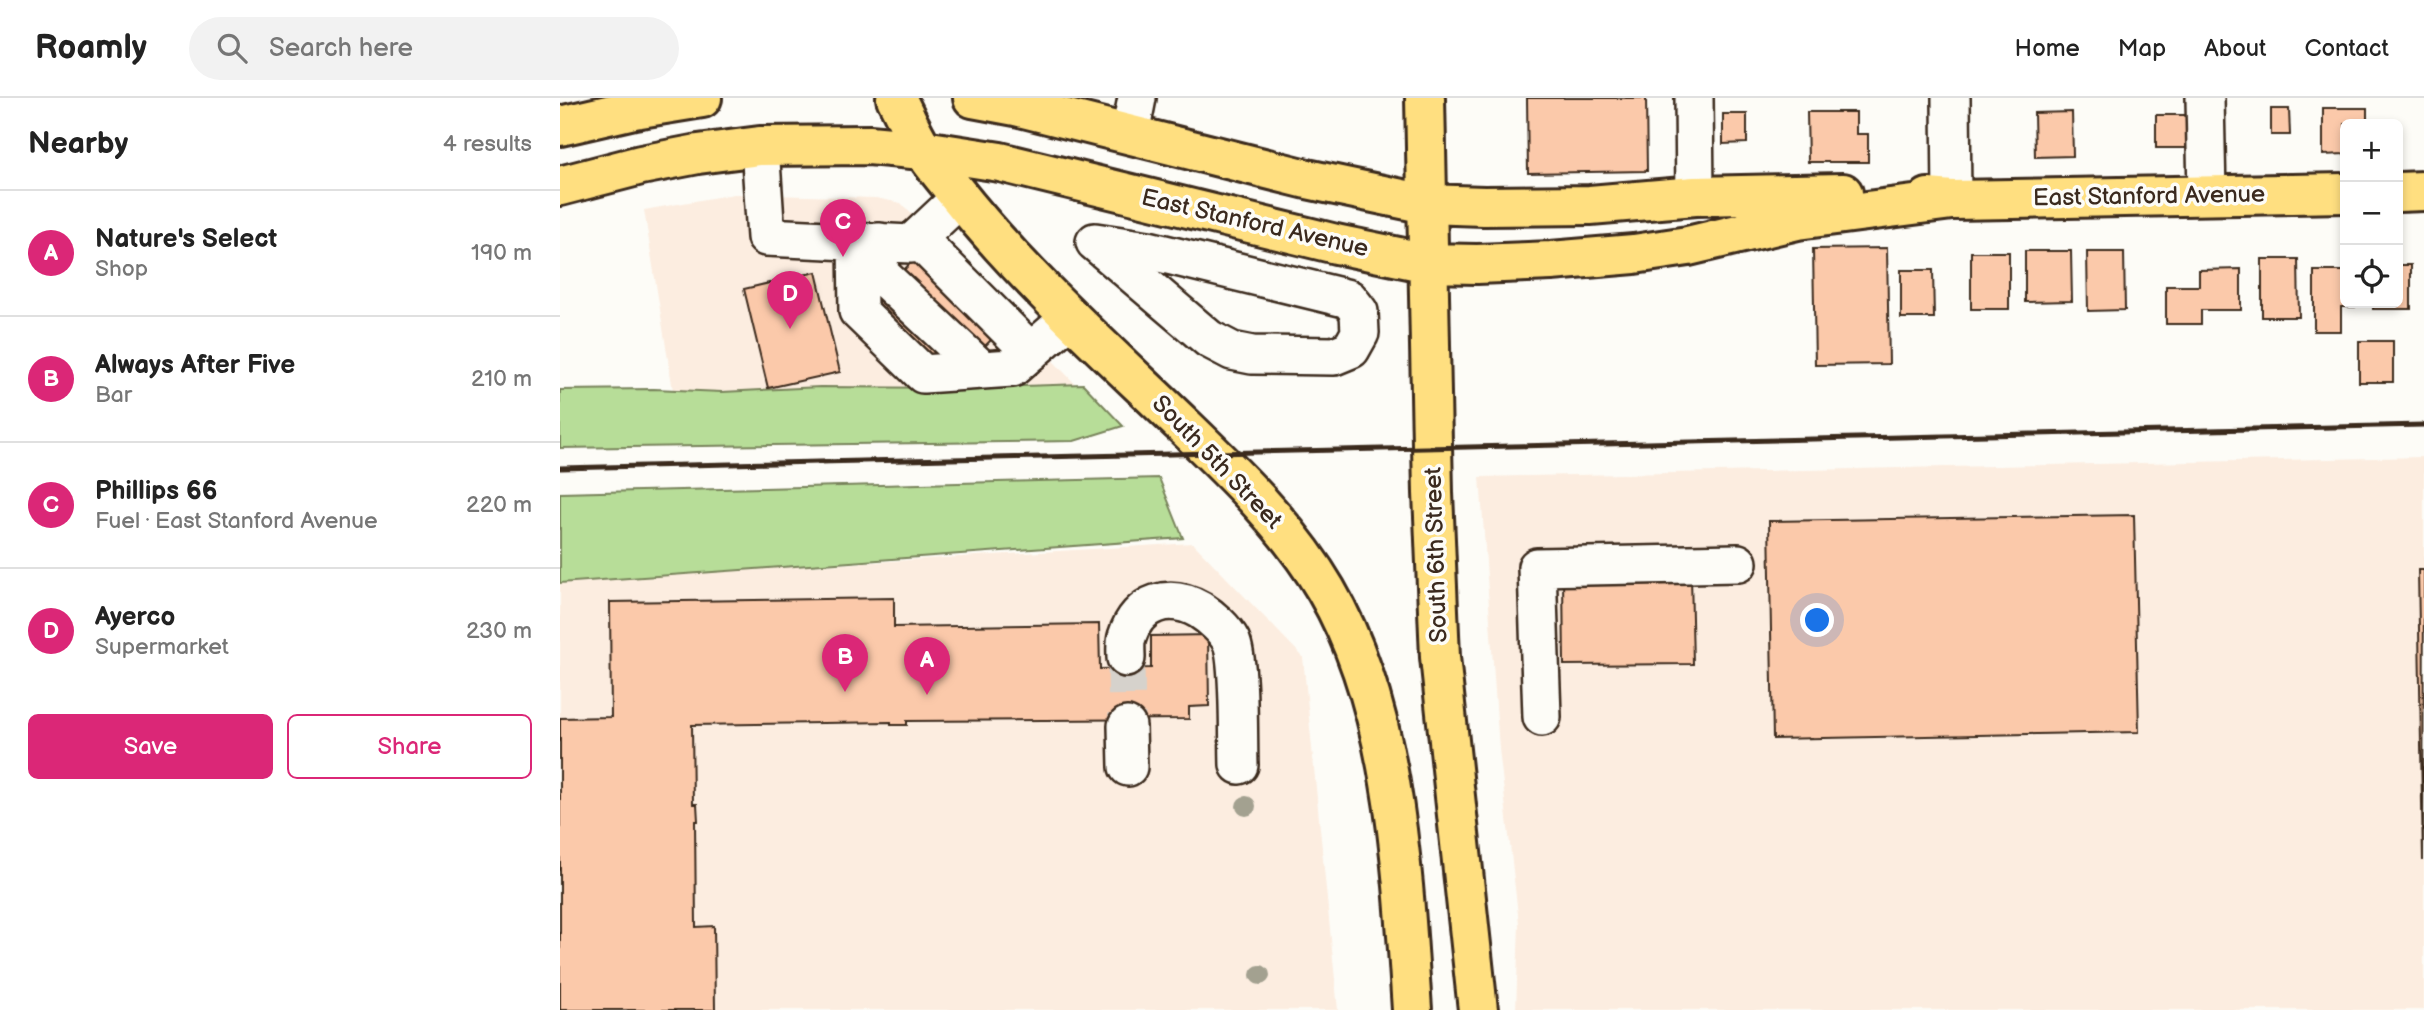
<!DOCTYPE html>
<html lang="en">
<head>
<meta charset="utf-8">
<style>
	:root { --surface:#fff; --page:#f2f2f2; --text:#222; --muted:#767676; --line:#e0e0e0; --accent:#db2777 }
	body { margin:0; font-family:"Balsamiq Sans",sans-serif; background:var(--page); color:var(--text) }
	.controls { position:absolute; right:21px; top:21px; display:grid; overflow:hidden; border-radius:10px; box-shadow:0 4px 10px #0003 }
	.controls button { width:63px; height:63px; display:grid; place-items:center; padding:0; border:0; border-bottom:2px solid var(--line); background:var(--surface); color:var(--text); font:35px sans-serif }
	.you { position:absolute; left:1258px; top:523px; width:24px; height:24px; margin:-18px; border:5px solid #fff; border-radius:50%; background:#1a73e8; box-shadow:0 0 0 10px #1a73e833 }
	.badge { display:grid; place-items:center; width:46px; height:46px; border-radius:50%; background:var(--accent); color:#fff; font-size:23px; font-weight:700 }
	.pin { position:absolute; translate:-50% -58px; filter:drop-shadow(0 2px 4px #0008) }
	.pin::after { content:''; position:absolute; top:37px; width:24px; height:21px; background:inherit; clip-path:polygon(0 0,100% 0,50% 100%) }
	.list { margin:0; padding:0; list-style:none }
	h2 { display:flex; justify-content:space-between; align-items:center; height:91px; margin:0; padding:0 28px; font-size:30px }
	h2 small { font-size:23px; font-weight:400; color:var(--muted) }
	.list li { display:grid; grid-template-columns:46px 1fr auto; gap:21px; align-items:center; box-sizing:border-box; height:126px; padding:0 28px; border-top:2px solid var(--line) }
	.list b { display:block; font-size:26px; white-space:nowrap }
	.list p { margin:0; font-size:23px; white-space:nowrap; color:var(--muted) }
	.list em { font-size:23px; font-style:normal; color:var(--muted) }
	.actions { display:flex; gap:14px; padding:21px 28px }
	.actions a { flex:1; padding:16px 0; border:2px solid var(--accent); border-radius:10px; text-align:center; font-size:24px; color:var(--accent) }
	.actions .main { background:var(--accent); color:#fff }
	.icon { flex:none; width:38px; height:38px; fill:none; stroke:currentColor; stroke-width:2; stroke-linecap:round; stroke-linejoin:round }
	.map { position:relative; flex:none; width:1864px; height:912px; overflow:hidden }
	header { display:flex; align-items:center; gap:42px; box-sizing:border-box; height:98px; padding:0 35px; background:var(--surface); border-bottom:2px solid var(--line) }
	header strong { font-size:33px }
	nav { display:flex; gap:38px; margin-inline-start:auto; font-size:24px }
	.search { width:490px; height:63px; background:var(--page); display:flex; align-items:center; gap:18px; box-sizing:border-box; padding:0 24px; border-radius:38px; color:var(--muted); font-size:26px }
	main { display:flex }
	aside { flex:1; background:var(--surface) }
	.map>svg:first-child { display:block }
</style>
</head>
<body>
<header>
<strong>Roamly</strong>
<div class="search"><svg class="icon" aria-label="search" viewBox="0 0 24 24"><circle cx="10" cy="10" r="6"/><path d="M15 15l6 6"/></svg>Search here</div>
<nav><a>Home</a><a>Map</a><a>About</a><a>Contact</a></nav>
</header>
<main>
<aside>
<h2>Nearby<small>4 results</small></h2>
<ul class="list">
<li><span class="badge">A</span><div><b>Nature's Select</b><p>Shop</p></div><em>190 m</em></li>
<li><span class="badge">B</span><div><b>Always After Five</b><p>Bar</p></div><em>210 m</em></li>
<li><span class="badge">C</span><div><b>Phillips 66</b><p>Fuel · East Stanford Avenue</p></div><em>220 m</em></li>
<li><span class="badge">D</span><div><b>Ayerco</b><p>Supermarket</p></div><em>230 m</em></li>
</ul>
<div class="actions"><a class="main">Save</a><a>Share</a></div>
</aside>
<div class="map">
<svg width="1864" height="912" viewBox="0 0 1864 912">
	<rect width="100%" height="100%" fill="#fdfcf7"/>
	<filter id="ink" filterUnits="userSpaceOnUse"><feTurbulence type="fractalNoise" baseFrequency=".0143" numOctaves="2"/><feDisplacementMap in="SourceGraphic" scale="14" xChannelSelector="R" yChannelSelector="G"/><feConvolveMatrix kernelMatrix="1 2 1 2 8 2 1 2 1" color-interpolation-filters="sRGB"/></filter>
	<g filter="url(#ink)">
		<path fill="#fcede0" d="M174,96L316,100L341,105L525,296L115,305L84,112Z
			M1864,359V912H956L959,825L939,651L920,379Z
			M633,445L743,559L778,912H0V483Z"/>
		<path fill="#b7dd98" stroke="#79845b" stroke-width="2" d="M523,286L563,328L514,343L0,350V292L94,291L162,294L260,289L402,290Z
			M599,380L623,440L0,485V395Z"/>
		<path fill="#fbc9aa" stroke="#3b2a1e" stroke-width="2" d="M967,0H1086L1087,73L968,75Z
			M1763,10H1807V26H1785V56L1763,57Z
			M1711,11H1729L1730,37H1711Z
			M1247,14H1296V36H1308V64H1248Z
			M1512,14L1513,58L1475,59L1474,15Z
			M1163,16H1187V45L1163,46Z
			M1596,17H1631V50H1596Z
			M1327,150L1329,266L1255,267L1253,151Z
			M1465,153H1511L1512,203L1465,204Z
			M1411,154H1449V211H1411Z
			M1527,154H1564L1565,212L1528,213Z
			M360,155L441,232L413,260L366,273L304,214Z
			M1702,161H1738L1739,219H1702Z
			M1838,167H1851V211H1813V205H1838Z
			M1681,171V212H1641V226H1606V188H1639V172Z
			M1341,172H1373L1374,220H1341Z
			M1754,173H1785V205H1795V209H1781V233H1754Z
			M256,174L280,274L208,290L184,191Z
			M1799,243H1833V284H1799Z
			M1574,417L1579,634L1213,641L1209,423Z
			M1858,472H1864L1863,763Z
			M1131,477L1133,566L1004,567L1003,479Z
			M334,500V529L539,526L540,571L591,570V538L648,537L649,608L629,609V621L347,623V627H331V624L132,627L133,706H137L138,723H135L136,829L154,828L155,912H0V620L51,619L50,504Z"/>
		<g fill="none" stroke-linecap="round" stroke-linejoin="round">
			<path stroke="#d6d2cc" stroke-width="37" stroke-dasharray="37 18" stroke-linecap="butt" d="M566,560L567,628"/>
			<g stroke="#3b2a1e" stroke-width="42">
				<path id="minor" d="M1134,0L1135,98
					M1391,0L1392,102
					M1645,0L1647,97
					M570,36L577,0
					M200,48L206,139L351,146L400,100
					M357,140L471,254
					M297,143L298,213L363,276L452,270L511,219
					M320,144L319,175L422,272
					M535,144L588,152L789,201L799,214L800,235L791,251L774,258L692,257L672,253L649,241Z
					M566,560C566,554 565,545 567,539C578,503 610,495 640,512C651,519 665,531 671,543C680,562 678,642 679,667
					M982,619L977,469L1178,465
					M567,628L568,669"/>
			</g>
			<g stroke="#3b2a1e" stroke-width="44">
				<path id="major" d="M336,0C345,17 353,37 364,53C373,67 384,79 394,92C462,178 544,251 623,327C675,377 729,429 766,492C836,612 843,776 852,912
					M413,0L456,8L747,81L866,106L924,108L1030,107L1135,98L1283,95
					M865,0L873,395L880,559L918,912
					M0,28L74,11L142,0
					M0,88L81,67L138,56L200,48L309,47L363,52L440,64L776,146L868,165L917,166L991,163L1074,156L1128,148L1237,122L1392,102
					M1838,94L1864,93
					M1368,100L1392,102L1785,95"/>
			</g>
			<use href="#minor" stroke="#fdfcf7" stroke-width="37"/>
			<use href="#major" stroke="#ffdf80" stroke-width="38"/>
			<path stroke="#3b2a1e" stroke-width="5" d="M0,370L1864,327"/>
		</g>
		<g fill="#a3a190">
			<circle cx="686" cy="708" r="10"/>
			<circle cx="700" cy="877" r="10"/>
		</g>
	</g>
	<g text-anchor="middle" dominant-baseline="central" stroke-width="7" stroke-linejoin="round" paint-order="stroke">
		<g font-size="24" fill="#3b2a1e" stroke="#fdfcf7">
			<text transform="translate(1589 98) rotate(-1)">East Stanford Avenue</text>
			<text transform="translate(695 125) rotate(13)">East Stanford Avenue</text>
			<text transform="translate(657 364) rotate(46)">South 5th Street</text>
			<text transform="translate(876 457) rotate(-92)">South 6th Street</text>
		</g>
	</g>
</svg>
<div class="controls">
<button>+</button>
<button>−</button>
<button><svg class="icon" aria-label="locate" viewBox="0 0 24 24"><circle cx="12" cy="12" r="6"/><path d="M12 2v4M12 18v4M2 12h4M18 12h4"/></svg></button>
</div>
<div class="you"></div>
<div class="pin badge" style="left:367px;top:597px">A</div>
<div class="pin badge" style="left:285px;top:594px">B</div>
<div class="pin badge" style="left:283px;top:159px">C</div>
<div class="pin badge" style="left:230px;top:231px">D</div>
</div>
</main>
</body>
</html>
